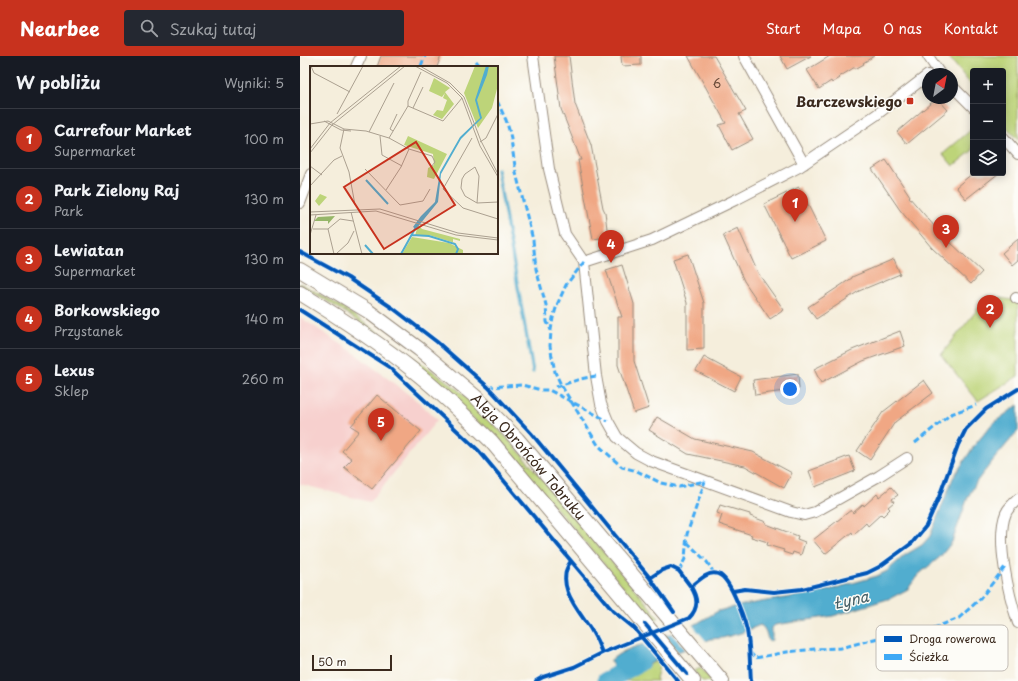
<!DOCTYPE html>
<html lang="pl">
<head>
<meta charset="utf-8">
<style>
	:root { --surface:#171b24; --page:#242831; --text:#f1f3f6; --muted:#9ea1a6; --line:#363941; --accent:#c8321e }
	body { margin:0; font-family:"Playpen Sans",sans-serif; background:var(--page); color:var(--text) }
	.controls { position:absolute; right:12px; top:12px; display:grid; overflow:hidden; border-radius:4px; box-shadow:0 2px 10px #0003 }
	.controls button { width:36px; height:36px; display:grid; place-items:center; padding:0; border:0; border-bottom:1px solid var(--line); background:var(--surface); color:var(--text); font:20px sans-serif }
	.compass { position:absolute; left:622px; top:12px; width:36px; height:36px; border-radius:50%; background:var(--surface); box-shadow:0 2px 10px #0003; rotate:32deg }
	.scale { position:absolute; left:12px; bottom:10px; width:80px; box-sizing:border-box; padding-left:4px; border:2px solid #3b2a1e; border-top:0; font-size:11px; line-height:14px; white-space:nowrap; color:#3b2a1e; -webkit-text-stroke:3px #fdfcf7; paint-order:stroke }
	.you { position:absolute; left:490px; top:333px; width:14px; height:14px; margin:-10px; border:3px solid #fff; border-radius:50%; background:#1a73e8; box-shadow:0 0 0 6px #1a73e833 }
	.badge { display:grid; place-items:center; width:26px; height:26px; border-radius:50%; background:var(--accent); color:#fff; font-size:13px; font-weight:700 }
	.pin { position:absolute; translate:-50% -33px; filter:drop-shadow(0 1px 2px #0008) }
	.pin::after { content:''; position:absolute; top:21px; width:14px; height:12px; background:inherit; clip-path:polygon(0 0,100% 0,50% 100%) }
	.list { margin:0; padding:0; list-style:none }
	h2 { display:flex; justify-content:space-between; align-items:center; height:52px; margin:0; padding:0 16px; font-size:17px }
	h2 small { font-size:13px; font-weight:400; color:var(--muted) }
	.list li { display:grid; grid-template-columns:26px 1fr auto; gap:12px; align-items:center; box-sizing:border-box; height:60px; padding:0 16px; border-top:1px solid var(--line) }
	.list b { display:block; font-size:15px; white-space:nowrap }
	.list p { margin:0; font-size:13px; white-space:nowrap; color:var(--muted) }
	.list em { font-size:13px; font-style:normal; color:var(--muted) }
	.icon { flex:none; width:22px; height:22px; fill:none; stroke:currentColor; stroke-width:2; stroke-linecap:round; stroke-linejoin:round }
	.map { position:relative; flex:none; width:718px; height:625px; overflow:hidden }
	header { display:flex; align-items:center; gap:24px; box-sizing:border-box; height:56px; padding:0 20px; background:var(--accent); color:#fff }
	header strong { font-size:19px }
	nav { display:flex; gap:22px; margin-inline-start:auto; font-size:14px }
	.search { width:280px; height:36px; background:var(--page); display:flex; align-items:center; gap:10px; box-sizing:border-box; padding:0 14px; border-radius:4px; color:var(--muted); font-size:15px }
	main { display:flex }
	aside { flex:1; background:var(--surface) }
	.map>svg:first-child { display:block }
</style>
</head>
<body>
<header>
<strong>Nearbee</strong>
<div class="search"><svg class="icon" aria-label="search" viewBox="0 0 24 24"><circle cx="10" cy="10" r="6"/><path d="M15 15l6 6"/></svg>Szukaj tutaj</div>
<nav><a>Start</a><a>Mapa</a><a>O nas</a><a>Kontakt</a></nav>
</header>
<main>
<aside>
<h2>W pobliżu<small>Wyniki: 5</small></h2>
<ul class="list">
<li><span class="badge">1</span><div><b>Carrefour Market</b><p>Supermarket</p></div><em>100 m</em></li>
<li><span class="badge">2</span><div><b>Park Zielony Raj</b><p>Park</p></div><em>130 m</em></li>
<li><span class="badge">3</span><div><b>Lewiatan</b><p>Supermarket</p></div><em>130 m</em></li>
<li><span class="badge">4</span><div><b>Borkowskiego</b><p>Przystanek</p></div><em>140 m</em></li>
<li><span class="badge">5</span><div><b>Lexus</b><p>Sklep</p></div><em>260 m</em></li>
</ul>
</aside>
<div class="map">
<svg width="718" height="625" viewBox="0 0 718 625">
	<rect width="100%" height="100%" fill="#fdfcf7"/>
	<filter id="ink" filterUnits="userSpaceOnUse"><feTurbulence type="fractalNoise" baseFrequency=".025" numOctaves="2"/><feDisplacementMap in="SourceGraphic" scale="8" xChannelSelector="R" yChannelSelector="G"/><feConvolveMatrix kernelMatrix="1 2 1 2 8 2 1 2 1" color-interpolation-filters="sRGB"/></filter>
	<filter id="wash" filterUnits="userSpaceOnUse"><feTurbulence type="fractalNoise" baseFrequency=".012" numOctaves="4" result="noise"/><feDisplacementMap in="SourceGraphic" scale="16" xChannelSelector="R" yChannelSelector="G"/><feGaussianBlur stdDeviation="0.9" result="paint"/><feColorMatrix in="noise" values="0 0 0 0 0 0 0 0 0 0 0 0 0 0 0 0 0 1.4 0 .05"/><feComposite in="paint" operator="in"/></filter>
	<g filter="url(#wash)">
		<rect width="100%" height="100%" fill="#f5eedc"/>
		<path fill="#f7d0ce" d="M0,261L53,296L121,348L137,364L70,446L0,428Z"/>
		<path fill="#bdd479" stroke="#7c7f4c" d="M648,0H718V84L703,67V15H673V31Z
			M672,73L673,94L653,110L643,98Z
			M0,227L42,251L155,331L183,357L218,394L359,562L352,565L212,400L115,307L79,280L40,253L0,229Z
			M688,240L718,245V320L678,345L641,299Z
			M355,605L359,610L356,623L358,625H324Z
			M401,612L412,625H402L394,615Z"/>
		<path fill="#51adcf" stroke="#466c76" d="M718,349V375L695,402L677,425L668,441L652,486L640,501L618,519L608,533L591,542L533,560L475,569L472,572V584L468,585C467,579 466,572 460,569L441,577L422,582L410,583L355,605L322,625L310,605C318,597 330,592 341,589L396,568L418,555L443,549L525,535L577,520L587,515L605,499L622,489L630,480L653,422L674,390L692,368Z"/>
		<path fill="#f5eedc" d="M391,567L407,586L386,594L370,576Z
			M363,579L379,597L358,605L342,587Z"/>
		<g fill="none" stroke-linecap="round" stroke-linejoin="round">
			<path stroke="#51adcf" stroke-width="3" d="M197,113L233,316"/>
			<path stroke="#51adcf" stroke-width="19" d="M306,625L340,606"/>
		</g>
		<g id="blocks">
			<path fill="#f0a784" d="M81,0H141L137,11H77Z
				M254,0H269L275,48L291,89L303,152L305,156L308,181L293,183L278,104H281L261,53Z
				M321,0H341V9L322,10Z
				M388,0H414L446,55L439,58L453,83L432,94L419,69L426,67Z
				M480,0H511L487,13Z
				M530,0H574L563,7L564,8L555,13V11L539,21L540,22L532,27L531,25L519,33L507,14Z
				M637,42L648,54L607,88L597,76Z
				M586,104L610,140L609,141L649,187L650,186L682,216L671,228L632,192L600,154L572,113Z
				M673,117H699L666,143L656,131Z
				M499,131L526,185L491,202L464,148Z
				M438,172L458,217L484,254L470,263L444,225L423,179Z
				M718,183V204L712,209L702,197Z
				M388,198L404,247V293L387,294V247L373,203Z
				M594,203L600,218L559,235L516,263L508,251L552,222V221Z
				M322,209L334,248V305L349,352L334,357L318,309V261H322L306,214Z
				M600,275L605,290L563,305L521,327L514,313L552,294Z
				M404,301L441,321L434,335L396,315Z
				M498,318L499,333L455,339L453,324Z
				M624,324L633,337L595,366L570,404L557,395L583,356Z
				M77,339L121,375L72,433L44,411L52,403L42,395L59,375L51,370Z
				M357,361L395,383L453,396L492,417L484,432L445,410L388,398L349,374Z
				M549,400L555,415L515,431L509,415Z
				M591,431L598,439L592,443L594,446L588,451L590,453L583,460L581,458L568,470L566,467L553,479L552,476L525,498L513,484L551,454L553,457L563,448L564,450L577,438L579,441Z
				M420,449L450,458V460L466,466V468L498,480L497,483L505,486L501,499L493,496L492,499L483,496L484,494L467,489L468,486L451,481L452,479L419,468L422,459L417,457Z"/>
		</g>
	</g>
	<g filter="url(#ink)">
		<use href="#blocks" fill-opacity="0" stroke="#988c7d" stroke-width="1"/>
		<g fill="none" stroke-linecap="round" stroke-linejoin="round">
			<g stroke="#988c7d" stroke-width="12">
				<path id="street" d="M233,0L249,113L265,178L284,206L296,320L301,348L308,365L317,381L336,397L351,405L491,456L504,459L515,456L579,420L607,402
					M444,0L504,108
					M628,0L640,18
					M56,11L61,0
					M652,30L673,51
					M703,81L718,98
					M0,147L11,118
					M284,206L352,184L439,142L499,111L576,59L628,19
					M716,242L718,243
					M718,443C714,447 708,452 706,457C695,483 709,540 718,567"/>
			</g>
			<g stroke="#988c7d" stroke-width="16">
				<g id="secondary">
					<path id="s1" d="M0,214L68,255L119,293L177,342L217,383L422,625"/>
					<path d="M0,237C39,261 78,286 114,315C141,336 166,361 191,385L393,625"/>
				</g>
			</g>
			<use href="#street" stroke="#fff" stroke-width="10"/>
			<use href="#secondary" stroke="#fff" stroke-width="14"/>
			<path stroke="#3fa9f5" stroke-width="3" stroke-dasharray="6 3" stroke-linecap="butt" d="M176,5L181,11
				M121,10L125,0
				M197,45L206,64L210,77L216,117L233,184L236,213L246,249L247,266L251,274
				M284,206L266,229L257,249L253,262L251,274L250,290L255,316L261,329L298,389L322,411L337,415L361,427L379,431L405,425
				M188,331L222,329L241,334H249L308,365
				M256,331L280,323L296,320
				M615,387L651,358L676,349
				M387,486L407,506L414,517
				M379,515L385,503L387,478L405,425
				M450,596L455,602L487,596L515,593L541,592L578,582L634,572L659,562L680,543L705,511"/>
			<g stroke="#fdfcf7" stroke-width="6">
				<path id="cycleway" d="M0,196L48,222L94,253L137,286L188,331L231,377L292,451L350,522L374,556
					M0,254L89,311L179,395L313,555L334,572L378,625
					M271,505C254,528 278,554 290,572C295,580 299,588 302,597
					M350,522L362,514L371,511L379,515L391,531
					M433,535L445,533L474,536L502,533L567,517L579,511L612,487L626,470L639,441L658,389L666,373L686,353L718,333
					M345,568L387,618
					M236,625L243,621L274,611L302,597L389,562C399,552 398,542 391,531C398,525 409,514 418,518C431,522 447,569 448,581C450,596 450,611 451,625"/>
			</g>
			<use href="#cycleway" stroke="#0057b8" stroke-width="4"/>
		</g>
	</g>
	<rect fill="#c8321e" stroke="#fdfcf7" stroke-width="1.5" x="606" y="41" width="8" height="8" rx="2"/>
	<g text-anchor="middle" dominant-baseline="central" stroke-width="3" stroke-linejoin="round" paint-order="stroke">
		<g font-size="12" fill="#684938">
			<text x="417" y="27">6</text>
		</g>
		<g font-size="14" font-weight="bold" fill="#3b2a1e" stroke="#fdfcf7" text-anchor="end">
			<text x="602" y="45">Barczewskiego</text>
		</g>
		<g font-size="14" fill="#3b2a1e" stroke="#fdfcf7">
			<text stroke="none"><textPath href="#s1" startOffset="297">Aleja Obrońców Tobruku</textPath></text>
		</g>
		<g font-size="15" font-style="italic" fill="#445e65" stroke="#fdfcf7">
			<text transform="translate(551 543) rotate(-13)">Łyna</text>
		</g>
	</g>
	<g transform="translate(10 10)">
		<rect width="188" height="188" fill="#f5eedc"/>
		<path d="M165,0H188V19L182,42L168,62L154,27ZM124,12L140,22L135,26L144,38L132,53L123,49L127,44L133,45L137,34L133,32L135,27L132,31L119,25ZM98,70L137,88L124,113L117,111L118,102L124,99L123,88L94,79ZM10,128L17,131L9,140L5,135ZM108,159L112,163L150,173V175L143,173V176L148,178L119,169L105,170ZM102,171L139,177L153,184V188H92Z" fill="#bdd479"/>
		<path d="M25,150L18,158V155H4L8,151Z" fill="#96b669"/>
		<path d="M176,0H179L177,9L167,34L172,52L151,73L131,108L128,136L106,163L103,161L111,150L125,136L130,106L150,71L170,52L165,34Z" fill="#51adcf"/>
		<path fill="none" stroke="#51adcf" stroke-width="2" d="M56,114L78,138M102,169L119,170L145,178L148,183L146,188M55,179L63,188M91,188L106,161"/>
		<path fill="none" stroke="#aba090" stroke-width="1" d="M1,0L4,7L40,26M105,0L137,17L152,32L170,80L188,111M110,0L140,17L154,31L171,75L188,108M98,40L133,55L152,32M103,42L113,21M27,48L53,0M14,55L31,64L41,65M0,58L18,55L34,63L56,65L79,72L99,83L122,90L125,96L121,101M34,63L30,82L39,106L45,139M83,65L80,63L87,48M59,66L84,17M70,70L72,89L92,100M79,72L98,40V35L111,6M162,72L133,123L153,142L188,153M170,76L176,72L188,48M0,83L20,57L91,0M0,87L22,59L95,0M0,100L12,109M55,103L90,139L113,135L120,123M0,120L24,94L32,90M76,124L91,101L99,83M167,137L169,110L165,101L155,108L152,113L151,122L155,130L167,137L188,136M0,146L70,143L148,167L188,172M41,146L52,188M0,149L66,145L146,169L188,174M3,163H18L30,153L43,155M18,163L24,188M0,169L6,149M26,188L38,177L44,165"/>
		<path fill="#c8321e" fill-opacity="0.15" stroke="#c8321e" stroke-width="2" d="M106,76L145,139L74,183L34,121Z"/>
		<rect width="188" height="188" fill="none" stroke="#3b2a1e" stroke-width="2"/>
	</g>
	<rect x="576" y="569" width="132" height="46" rx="6" fill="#fdfcf7" stroke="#c3bdb6" stroke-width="1"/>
	<rect x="584" y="580" width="18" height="6" fill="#0057b8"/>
	<rect x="584" y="598" width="18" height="6" fill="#3fa9f5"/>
	<g font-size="11" fill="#3b2a1e">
		<text x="609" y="587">Droga rowerowa</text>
		<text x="609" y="605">Ścieżka</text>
	</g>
</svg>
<div class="controls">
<button>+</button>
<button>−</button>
<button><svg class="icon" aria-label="layers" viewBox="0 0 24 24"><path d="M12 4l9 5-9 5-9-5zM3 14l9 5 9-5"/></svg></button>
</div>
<svg class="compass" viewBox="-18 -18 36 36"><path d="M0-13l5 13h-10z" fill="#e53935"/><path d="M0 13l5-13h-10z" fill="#9ea1a6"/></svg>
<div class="scale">50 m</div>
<div class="you"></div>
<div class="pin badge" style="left:495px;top:166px">1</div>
<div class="pin badge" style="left:690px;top:272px">2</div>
<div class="pin badge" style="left:646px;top:192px">3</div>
<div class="pin badge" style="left:311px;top:207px">4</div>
<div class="pin badge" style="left:81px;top:385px">5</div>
</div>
</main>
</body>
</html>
